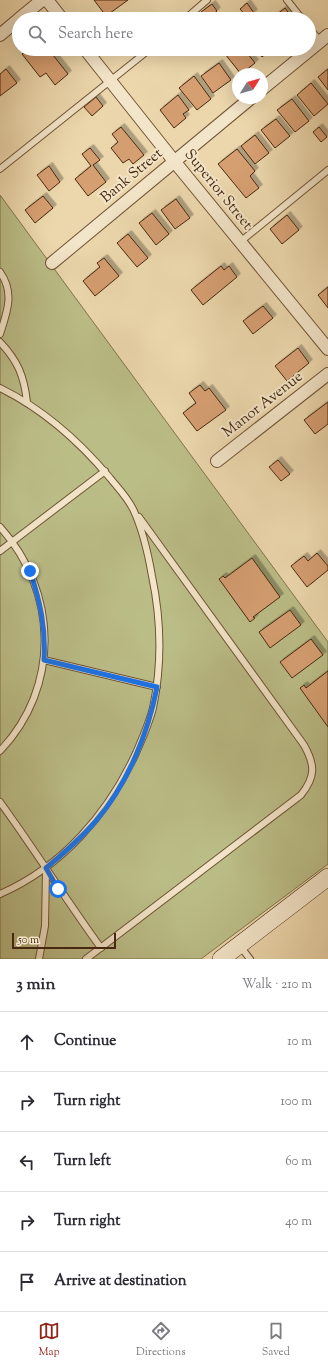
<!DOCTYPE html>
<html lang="en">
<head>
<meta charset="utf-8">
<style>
	:root { --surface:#fff; --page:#f7f7f7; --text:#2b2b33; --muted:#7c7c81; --line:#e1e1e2; --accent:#8f2418 }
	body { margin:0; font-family:"Sorts Mill Goudy",serif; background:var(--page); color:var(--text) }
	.compass { position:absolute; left:232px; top:68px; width:36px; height:36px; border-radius:50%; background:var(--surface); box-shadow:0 4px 16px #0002; rotate:53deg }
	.scale { position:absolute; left:12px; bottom:10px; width:104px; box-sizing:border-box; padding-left:4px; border:2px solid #48290f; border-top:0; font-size:11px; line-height:14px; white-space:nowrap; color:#48290f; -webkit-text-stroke:3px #f3e5c9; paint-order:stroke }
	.stop { position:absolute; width:12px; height:12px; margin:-9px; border:3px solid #1a73e8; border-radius:50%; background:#fff }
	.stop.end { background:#1a73e8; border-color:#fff; box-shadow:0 1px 4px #0008 }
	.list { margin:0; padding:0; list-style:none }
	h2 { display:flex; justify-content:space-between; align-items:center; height:52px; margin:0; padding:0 16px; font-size:17px }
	h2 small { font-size:13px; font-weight:400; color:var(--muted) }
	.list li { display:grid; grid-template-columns:26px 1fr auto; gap:12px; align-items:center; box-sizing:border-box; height:60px; padding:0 16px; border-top:1px solid var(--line) }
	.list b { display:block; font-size:15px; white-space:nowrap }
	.list em { font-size:13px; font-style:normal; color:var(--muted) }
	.icon { flex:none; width:22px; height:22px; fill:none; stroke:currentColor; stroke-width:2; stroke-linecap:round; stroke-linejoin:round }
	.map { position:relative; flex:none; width:328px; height:959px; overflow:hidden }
	.search { position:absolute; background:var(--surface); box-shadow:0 4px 16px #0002; left:12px; right:12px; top:12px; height:44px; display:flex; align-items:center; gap:10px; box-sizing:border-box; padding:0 14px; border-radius:22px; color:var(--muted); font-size:15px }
	.sheet { height:352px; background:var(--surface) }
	nav { display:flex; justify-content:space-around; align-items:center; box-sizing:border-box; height:56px; border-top:1px solid var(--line); background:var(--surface); font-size:11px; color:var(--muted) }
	nav a { display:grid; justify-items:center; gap:2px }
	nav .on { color:var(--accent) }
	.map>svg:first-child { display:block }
</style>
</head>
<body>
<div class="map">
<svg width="328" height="959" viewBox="0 0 328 959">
	<defs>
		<filter id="shadow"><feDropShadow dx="3.5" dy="-3.5" stdDeviation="0" flood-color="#0004"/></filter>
	</defs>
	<rect width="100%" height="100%" fill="#ecd7ac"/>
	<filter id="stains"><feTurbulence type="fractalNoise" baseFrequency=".005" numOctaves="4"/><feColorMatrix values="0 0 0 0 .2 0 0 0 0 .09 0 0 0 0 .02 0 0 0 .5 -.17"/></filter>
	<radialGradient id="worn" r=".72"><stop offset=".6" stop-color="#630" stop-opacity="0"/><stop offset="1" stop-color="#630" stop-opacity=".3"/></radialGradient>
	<path fill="#bbbd87" stroke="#82734b" d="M0,195L328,642V864L201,959H0Z"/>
	<path fill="#d69f72" stroke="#48290f" filter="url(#shadow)" d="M94,0H128L106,16Z
		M247,3L254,13L248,18L240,9Z
		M212,4L217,11L207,19L201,12Z
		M285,8L293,19H271Z
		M29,49H54L57,52L53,55L68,74L55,85L46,73L40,77L22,54Z
		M221,49H244L255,63L241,74Z
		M256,49H272L262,57Z
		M219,63L231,80L213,93L201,76Z
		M6,69L17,83L0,96V74Z
		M328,69V90L318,77Z
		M194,76L211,99L197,110L179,88Z
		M311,83L328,104L314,116L297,95Z
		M178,95L189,110L183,114L186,118L174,128L160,110Z
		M96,97L103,106L92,116L84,107Z
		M292,99L309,121L295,132L277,110Z
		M276,119L290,136L275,148L261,130Z
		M121,127L144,155L133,164L129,159L123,163L111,148L118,142L112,134Z
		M319,127L327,137L321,142L313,132Z
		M255,135L269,153L255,164L241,146Z
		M90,148L100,160L93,165L106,182L88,196L75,179L91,166L82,154Z
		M237,149L255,171L250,176L259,188L246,198L218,164Z
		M49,166L60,182L49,191L37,175Z
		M43,196L53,208L35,223L25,210Z
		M176,199L190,218L175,229L161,210Z
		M152,213L169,234L156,245L139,223Z
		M287,215L299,230L282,244L270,229Z
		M128,234L148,258L137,267L117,243Z
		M104,258L119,276L95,296L83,281L100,267L97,263Z
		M221,266L224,270L229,266L237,277L203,305L191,290Z
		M328,287V308L318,295Z
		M263,306L273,318L253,334L243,321Z
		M298,348L309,363L287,381L275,366Z
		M200,385L205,391L209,388L226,410L197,431L183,413L196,403L189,393Z
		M328,402V424L315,434L304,420Z
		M278,460L290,474L281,481L269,467Z
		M317,553L328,566V570L307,587L291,566L304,556L308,561Z
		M252,558L280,597L253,617L255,618L250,622L219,579L223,576L225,578Z
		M290,610L301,625L270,648L259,632Z
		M311,639L323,655L292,678L280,662Z
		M328,671V727L300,688L304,685L306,688Z"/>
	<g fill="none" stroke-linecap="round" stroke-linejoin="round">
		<g stroke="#715436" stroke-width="8">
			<path id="lane" d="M287,0L302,19
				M185,19L207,0
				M309,28L320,41
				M0,169L150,49
				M240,242L328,170
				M0,272C15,293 7,312 0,334
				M0,342C18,361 24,376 27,402
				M0,388C43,409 79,441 110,478C118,488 127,497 133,509C143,530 148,553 152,576C161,619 162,665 153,708C149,724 142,739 136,753C108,814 62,867 0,894
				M0,527C58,591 61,687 0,751
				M0,551L105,471
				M44,660L157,687
				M0,802C35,850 66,900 101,948
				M240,946L250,959
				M39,959L45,926L46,869
				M86,959L301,795C316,776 315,765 304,745L139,517"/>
		</g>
		<g stroke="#715436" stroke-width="14">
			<path id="street" d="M47,0L62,19
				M19,19L42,0
				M0,35L19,19
				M85,49L174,161L328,349
				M262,89L328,35
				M52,263L251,98
				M217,461L328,374"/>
		</g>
		<g stroke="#48290f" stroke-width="18">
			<path id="secondary" d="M221,959L328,877"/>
		</g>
		<use href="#lane" stroke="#f3e5c9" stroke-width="6"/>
		<use href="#street" stroke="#f3e5c9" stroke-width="12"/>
		<use href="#secondary" stroke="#f3e5c9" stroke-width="17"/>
	</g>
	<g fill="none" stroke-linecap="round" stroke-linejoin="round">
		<path stroke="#1a73e8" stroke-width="5" d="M30,571C40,601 46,628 44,660L157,687C148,734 127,785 95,822C80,839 63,854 46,868L58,889"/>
	</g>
	<g text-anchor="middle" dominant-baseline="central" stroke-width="4" stroke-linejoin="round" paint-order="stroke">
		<g font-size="15" fill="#48290f" stroke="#f3e5c9">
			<text transform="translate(132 176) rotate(-40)">Bank Street</text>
			<text transform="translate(218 190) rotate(51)">Superior Street</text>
			<text transform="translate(263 405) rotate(-38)">Manor Avenue</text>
		</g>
	</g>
	<rect width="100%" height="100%" filter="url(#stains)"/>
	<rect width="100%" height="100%" fill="url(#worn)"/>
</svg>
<svg class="compass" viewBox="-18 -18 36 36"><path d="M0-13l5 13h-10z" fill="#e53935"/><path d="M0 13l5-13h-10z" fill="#7c7c81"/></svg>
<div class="scale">50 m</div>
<div class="stop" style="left:58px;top:889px"></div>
<div class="stop end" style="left:30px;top:571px"></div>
<div class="search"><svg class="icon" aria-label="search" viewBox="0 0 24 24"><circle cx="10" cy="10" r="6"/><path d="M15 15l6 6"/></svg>Search here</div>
</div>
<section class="sheet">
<h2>3 min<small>Walk · 210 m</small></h2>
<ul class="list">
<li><svg class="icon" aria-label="ahead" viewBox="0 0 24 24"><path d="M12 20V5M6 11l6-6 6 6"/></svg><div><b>Continue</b></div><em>10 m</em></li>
<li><svg class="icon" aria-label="right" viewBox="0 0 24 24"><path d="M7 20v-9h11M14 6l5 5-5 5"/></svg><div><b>Turn right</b></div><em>100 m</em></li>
<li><svg class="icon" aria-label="left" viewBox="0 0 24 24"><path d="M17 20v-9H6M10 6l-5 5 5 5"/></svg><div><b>Turn left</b></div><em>60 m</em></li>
<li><svg class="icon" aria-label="right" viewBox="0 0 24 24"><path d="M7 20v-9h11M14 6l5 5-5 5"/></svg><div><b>Turn right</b></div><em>40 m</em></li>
<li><svg class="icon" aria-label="arrive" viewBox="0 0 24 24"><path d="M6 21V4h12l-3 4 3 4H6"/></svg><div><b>Arrive at destination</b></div></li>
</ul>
</section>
<nav>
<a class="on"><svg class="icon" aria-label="map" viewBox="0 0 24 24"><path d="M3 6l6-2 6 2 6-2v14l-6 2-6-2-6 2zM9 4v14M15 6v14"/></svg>Map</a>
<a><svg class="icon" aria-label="directions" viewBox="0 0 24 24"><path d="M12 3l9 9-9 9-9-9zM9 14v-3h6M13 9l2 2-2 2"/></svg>Directions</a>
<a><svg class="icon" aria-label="saved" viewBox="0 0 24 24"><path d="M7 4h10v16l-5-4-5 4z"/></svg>Saved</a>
</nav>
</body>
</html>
